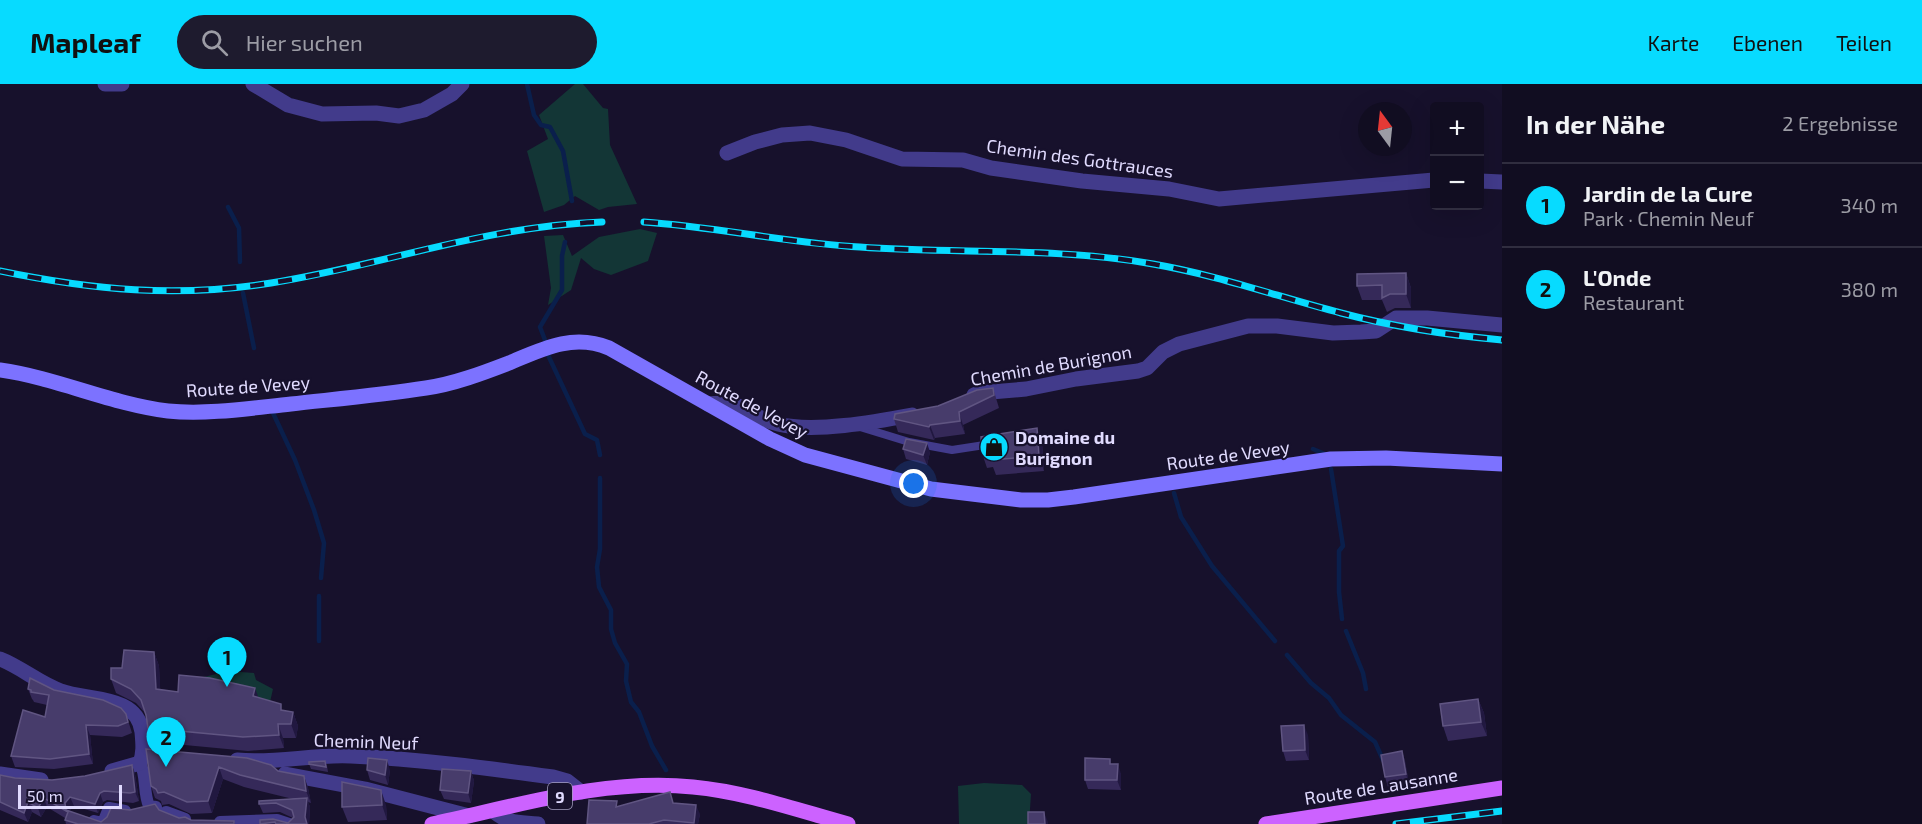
<!DOCTYPE html>
<html lang="de">
<head>
<meta charset="utf-8">
<style>
	:root { --surface:#110d21; --page:#1e1b2e; --text:#f1f3f6; --muted:#9c9ca5; --line:#302d3f; --accent:#07dbff }
	body { margin:0; font-family:"Exo 2",sans-serif; background:var(--page); color:var(--text) }
	.controls { position:absolute; right:18px; top:18px; display:grid; overflow:hidden; border-radius:6px; box-shadow:0 6px 24px #0002 }
	.controls button { width:54px; height:54px; display:grid; place-items:center; padding:0; border:0; border-bottom:2px solid var(--line); background:var(--surface); color:var(--text); font:30px sans-serif }
	.compass { position:absolute; left:1358px; top:18px; width:54px; height:54px; border-radius:50%; background:var(--surface); box-shadow:0 6px 24px #0002; rotate:345deg }
	.scale { position:absolute; left:18px; bottom:15px; width:104px; box-sizing:border-box; padding-left:6px; border:3px solid #e1dbff; border-top:0; font-size:16px; line-height:21px; white-space:nowrap; color:#e1dbff; -webkit-text-stroke:4px #17112c; paint-order:stroke }
	.you { position:absolute; left:914px; top:400px; width:21px; height:21px; margin:-15px; border:4px solid #fff; border-radius:50%; background:#1a73e8; box-shadow:0 0 0 9px #1a73e833 }
	.badge { display:grid; place-items:center; width:39px; height:39px; border-radius:50%; background:var(--accent); color:#111; font-size:20px; font-weight:700 }
	.pin { position:absolute; translate:-50% -50px; filter:drop-shadow(0 2px 3px #0008) }
	.pin::after { content:''; position:absolute; top:32px; width:21px; height:18px; background:inherit; clip-path:polygon(0 0,100% 0,50% 100%) }
	.list { margin:0; padding:0; list-style:none }
	h2 { display:flex; justify-content:space-between; align-items:center; height:78px; margin:0; padding:0 24px; font-size:26px }
	h2 small { font-size:20px; font-weight:400; color:var(--muted) }
	.list li { display:grid; grid-template-columns:39px 1fr auto; gap:18px; align-items:center; box-sizing:border-box; height:84px; padding:0 24px; border-top:2px solid var(--line) }
	.list b { display:block; font-size:22px; white-space:nowrap }
	.list p { margin:0; font-size:20px; white-space:nowrap; color:var(--muted) }
	.list em { font-size:20px; font-style:normal; color:var(--muted) }
	.icon { flex:none; width:33px; height:33px; fill:none; stroke:currentColor; stroke-width:2; stroke-linecap:round; stroke-linejoin:round }
	.map { position:relative; flex:none; width:1502px; height:740px; overflow:hidden }
	header { display:flex; align-items:center; gap:36px; box-sizing:border-box; height:84px; padding:0 30px; background:var(--accent); color:#111 }
	header strong { font-size:28px }
	nav { display:flex; gap:33px; margin-inline-start:auto; font-size:21px }
	.search { width:420px; height:54px; background:var(--page); display:flex; align-items:center; gap:15px; box-sizing:border-box; padding:0 21px; border-radius:33px; color:var(--muted); font-size:22px }
	main { display:flex }
	aside { flex:1; background:var(--surface) }
	.map>svg:first-child { display:block }
</style>
</head>
<body>
<header>
<strong>Mapleaf</strong>
<div class="search"><svg class="icon" aria-label="search" viewBox="0 0 24 24"><circle cx="10" cy="10" r="6"/><path d="M15 15l6 6"/></svg>Hier suchen</div>
<nav><a>Karte</a><a>Ebenen</a><a>Teilen</a></nav>
</header>
<main>
<div class="map">
<svg width="1502" height="740" viewBox="0 0 1502 740">
	<rect width="100%" height="100%" fill="#17112c"/>
	<path fill="#133636" d="M575,0H583L603,24L608,25L610,61L637,120L608,123L599,126L575,112L564,121L544,128L527,67L548,55L539,31Z
		M640,145L657,149L648,177L611,191L594,185L581,174L571,206L548,221L551,204L544,152L563,151L572,172L599,153Z
		M228,587L254,589L256,596L273,605L270,618L188,597Z
		M984,699L1022,701L1031,710L1029,740H959L958,702Z"/>
	<g fill="none" stroke-linecap="round" stroke-linejoin="round">
		<path stroke="#0a1f4c" stroke-width="4.5" d="M527,0L534,31L541,41L550,43L563,67L572,117
			M228,123L239,144L240,178
			M243,209L254,264
			M545,256L540,243L562,206V172L565,158
			M548,271L585,350L597,356L600,371
			M273,329L295,376L314,426L324,459L321,494
			M1313,365L1325,370
			M1331,385L1343,462L1339,467V508L1342,535
			M600,394V465L597,483L599,503L611,526V545L615,559L627,580L626,597L631,618L639,628L652,662L666,686
			M1174,409L1181,433L1212,482L1275,557
			M319,512V557
			M1346,547L1363,589L1366,605
			M1287,571L1311,599L1329,614L1341,631L1375,658L1383,676"/>
		<path stroke="#423b8b" stroke-width="8" d="M860,343L909,358L952,366L991,360"/>
		<path stroke="#423b8b" stroke-width="12" d="M140,679C147,692 143,708 149,722L156,723
			M166,728L185,735
			M94,737L103,739L109,724L125,727
			M220,738L277,736L289,740"/>
		<path stroke="#423b8b" stroke-width="15" d="M105,0H122
			M253,0L288,21L322,30L376,29L399,32L424,26L452,10L462,0
			M727,69L755,58L782,51L810,49L846,56L902,75L963,76L991,84L1082,97L1169,105L1219,115L1434,96
			M1480,97L1502,98
			M974,311L979,309L1026,305L1076,295L1138,287L1147,284L1163,268L1179,260L1248,242H1277L1333,249L1361,248L1376,247L1396,234H1427L1502,241
			M708,320C747,315 747,333 778,340C813,349 875,338 912,331
			M0,575C21,583 40,600 61,607C88,617 137,610 142,648C143,660 144,668 140,679L112,687
			M237,676C275,680 313,670 351,672C418,675 486,684 553,693L567,697L581,708
			M0,690L41,696
			M285,690L365,705L469,732
			M493,727C509,740 517,738 538,740"/>
		<path stroke="#7c72ff" stroke-width="15" d="M0,286C57,294 111,320 168,327C207,331 252,324 291,320C336,315 381,311 426,304C454,300 483,289 509,279C542,265 573,249 609,264L770,355L805,371L931,405L1021,416H1048L1074,413L1331,375L1386,374L1502,380"/>
		<path stroke="#cc62ff" stroke-width="15" d="M432,740C517,722 605,694 693,703C746,708 797,726 848,740
			M1266,740L1502,704"/>
		<g stroke="#07dbff" stroke-width="7">
			<path id="rail" d="M644,138C717,143 788,159 860,163C957,170 1057,163 1153,180C1217,191 1279,213 1341,229C1394,243 1448,251 1502,256
				M0,187C92,206 177,214 271,199C384,181 485,142 602,138
				M1396,740L1502,727"/>
		</g>
		<use href="#rail" stroke="#17112c" stroke-width="4.5" stroke-dasharray="14" stroke-linecap="butt"/>
	</g>
	<path fill="#352959" d="M1406,189L1411,204V224H1395L1387,228L1382,216H1362L1357,202Z
		M993,304L999,324L963,341L965,350L935,354L934,356L898,348L894,335L938,322Z
		M1042,358L1044,387L996,391L993,383L987,384L982,369Z
		M903,365L930,368L927,381L906,375Z
		M154,568L159,582L160,605L178,608L258,613L284,627L293,628L298,642L296,654H283L284,664L248,667L153,658L148,644L146,630L136,619L116,609L111,595L122,584Z
		M28,605L54,606L126,630L132,649L122,653L90,651L93,680L54,685L15,683L11,672L45,633L47,621L34,618L33,616L32,615Z
		M1478,615L1484,629L1487,652L1448,657L1443,642Z
		M1308,651L1309,676L1286,677L1283,667Z
		M146,665L304,692L308,704L311,719L308,718L310,723L309,740H260V736L288,739L293,734L280,728L263,729L259,720L293,715L244,703L223,695L212,729L191,730L169,720L162,721L161,717L155,714L151,702Z
		M1402,667L1405,677L1409,700L1388,703L1385,693Z
		M325,677L327,682L328,688L311,685L309,680Z
		M1112,680L1121,690V706L1088,705L1085,696Z
		M132,681L135,690L139,717L133,719L107,716L103,718L98,729L74,722L69,727L101,738L130,726H159L179,734L191,736L234,737L235,740H66L65,736V734L47,723L41,733L32,728L28,738L0,726V691L15,694L52,696L85,692Z
		M367,686H390L388,701L370,696Z
		M471,687L474,697L471,719L444,715L440,706Z
		M674,719L700,730L698,740H587L618,722Z
		M386,721L387,736L348,738L342,723Z"/>
	<path fill="#211840" d="M1406,189L1411,204V224L1406,210Z
		M959,328L963,341L965,350L960,337Z
		M930,341L935,354L934,356L929,343Z
		M1037,344L1042,358L1044,387L1039,372Z
		M927,359L930,368L927,381L923,371Z
		M154,568L159,582L161,619L156,605Z
		M255,604L260,618L253,612Z
		M1478,615L1484,629L1487,652L1481,638Z
		M293,628L298,642L296,654L291,640Z
		M278,640L283,654L284,664L279,651Z
		M86,641L90,651L93,680L89,670Z
		M1304,641L1308,651L1309,676L1305,666Z
		M1402,667L1405,677L1409,700L1406,690Z
		M387,676L390,686L388,701L385,691Z
		M1118,680L1121,690V706L1117,696Z
		M132,681L135,690L139,717L135,708Z
		M219,683L223,695L212,729L208,717Z
		M471,687L474,697L471,719L468,709Z
		M304,692L308,704L311,719L306,707Z
		M381,706L386,721L387,736L382,721Z
		M100,709L103,718L98,729L95,720Z
		M70,713L74,722L68,728H67L65,719Z
		M44,714L47,723L41,733L38,724Z
		M307,714L310,723L309,740H307L305,733Z
		M28,718L32,728L28,738L24,729Z
		M696,721L700,730L698,740H694V739Z
		M1044,728L1048,738V740H1045Z"/>
	<path fill="#473c6b" stroke="#605582" stroke-width="1.5" d="M1406,189V210H1390L1382,214V201L1357,202V190Z
		M993,304L994,311L959,328L960,337L930,341L929,343L894,335L895,330L938,322L977,306Z
		M1037,344L1039,372L991,376L990,368L982,369L981,353Z
		M906,355L927,359L923,371L903,365Z
		M124,566L154,568L156,605L178,608L179,591L210,594L255,604L253,612L281,620V626L293,628L291,640H278L279,651L243,653L148,644L146,631L141,616L131,605L111,595V584H122Z
		M30,594L54,606L103,616L121,624L126,630L128,638L118,642L86,641L89,670L50,675L11,672L23,626L45,633L49,611L31,608V606L28,605Z
		M1478,615L1481,638L1443,642L1440,620Z
		M1304,641L1305,666L1283,667L1281,642Z
		M146,665L247,674L271,681L278,687L304,692L306,707L240,691L219,683L208,717L187,718L164,708L158,709L156,705L151,702Z
		M1402,667L1406,690L1385,693L1381,671Z
		M368,674L387,676L385,691L367,686Z
		M1085,674L1110,675V680H1118L1117,696H1085Z
		M325,677L326,683L309,680V678Z
		M132,681L135,708L130,709L104,707L100,709L95,720L70,713L65,719L66,726L101,738L107,733L111,724L130,726L155,720L159,726L179,734L185,733L191,736L234,737V740H78L65,736L68,728L44,714L38,724L28,718L24,729L0,718V691L15,694L52,696L85,692Z
		M442,685L471,687L468,709L440,706Z
		M342,698L381,706L382,721L342,723Z
		M670,708L673,719L696,721L694,739L664,736L649,740H587L589,716L617,717L616,723Z
		M307,714L305,733L307,740H276L275,738L260,740V736L273,735L288,739L294,733L292,726L276,719L259,720V717Z
		M1028,728H1044L1045,740H1028Z"/>
	<defs>
		<g id="shop-disc" transform="scale(1.5)"><circle r="9.5" fill="#07dbff" stroke="#17112c"/><path d="M-5-2.5h2.3a2.7 3.5 0 0 1 5.4 0H5L5.5 6h-11ZM-1.5-2.5h3a1.5 2.3 0 0 0-3 0Z" fill="#111"/></g>
	</defs>
	<g fill-rule="evenodd">
		<use href="#shop-disc" x="994" y="363"/>
	</g>
	<g text-anchor="middle" dominant-baseline="central" stroke-width="4.5" stroke-linejoin="round" paint-order="stroke">
		<rect fill="#17112c" stroke="#a49ec0" stroke-width="1.5" x="548" y="699" width="24" height="26" rx="4.5"/>
		<g font-size="16" font-weight="bold" fill="#e1dbff">
			<text x="560" y="712">9</text>
		</g>
		<g font-size="18" fill="#e1dbff" stroke="#17112c">
			<text transform="translate(1080 74) rotate(8)">Chemin des Gottrauces</text>
			<text transform="translate(1051 281) rotate(-10)">Chemin de Burignon</text>
			<text transform="translate(248 302) rotate(-4)">Route de Vevey</text>
			<text transform="translate(752 320) rotate(28)">Route de Vevey</text>
			<text transform="translate(1228 371) rotate(-8)">Route de Vevey</text>
			<text transform="translate(366 657) rotate(2)">Chemin Neuf</text>
			<text transform="translate(1381 702) rotate(-9)">Route de Lausanne</text>
		</g>
		<g font-size="18" font-weight="bold" fill="#e1dbff" stroke="#17112c" text-anchor="start">
			<text x="1015" y="353">Domaine du<tspan x="1015" dy="21">Burignon</tspan></text>
		</g>
	</g>
</svg>
<div class="controls">
<button>+</button>
<button>−</button>
</div>
<svg class="compass" viewBox="-18 -18 36 36"><path d="M0-13l5 13h-10z" fill="#e53935"/><path d="M0 13l5-13h-10z" fill="#9c9ca5"/></svg>
<div class="scale">50 m</div>
<div class="you"></div>
<div class="pin badge" style="left:227px;top:603px">1</div>
<div class="pin badge" style="left:166px;top:683px">2</div>
</div>
<aside>
<h2>In der Nähe<small>2 Ergebnisse</small></h2>
<ul class="list">
<li><span class="badge">1</span><div><b>Jardin de la Cure</b><p>Park · Chemin Neuf</p></div><em>340 m</em></li>
<li><span class="badge">2</span><div><b>L'Onde</b><p>Restaurant</p></div><em>380 m</em></li>
</ul>
</aside>
</main>
</body>
</html>
